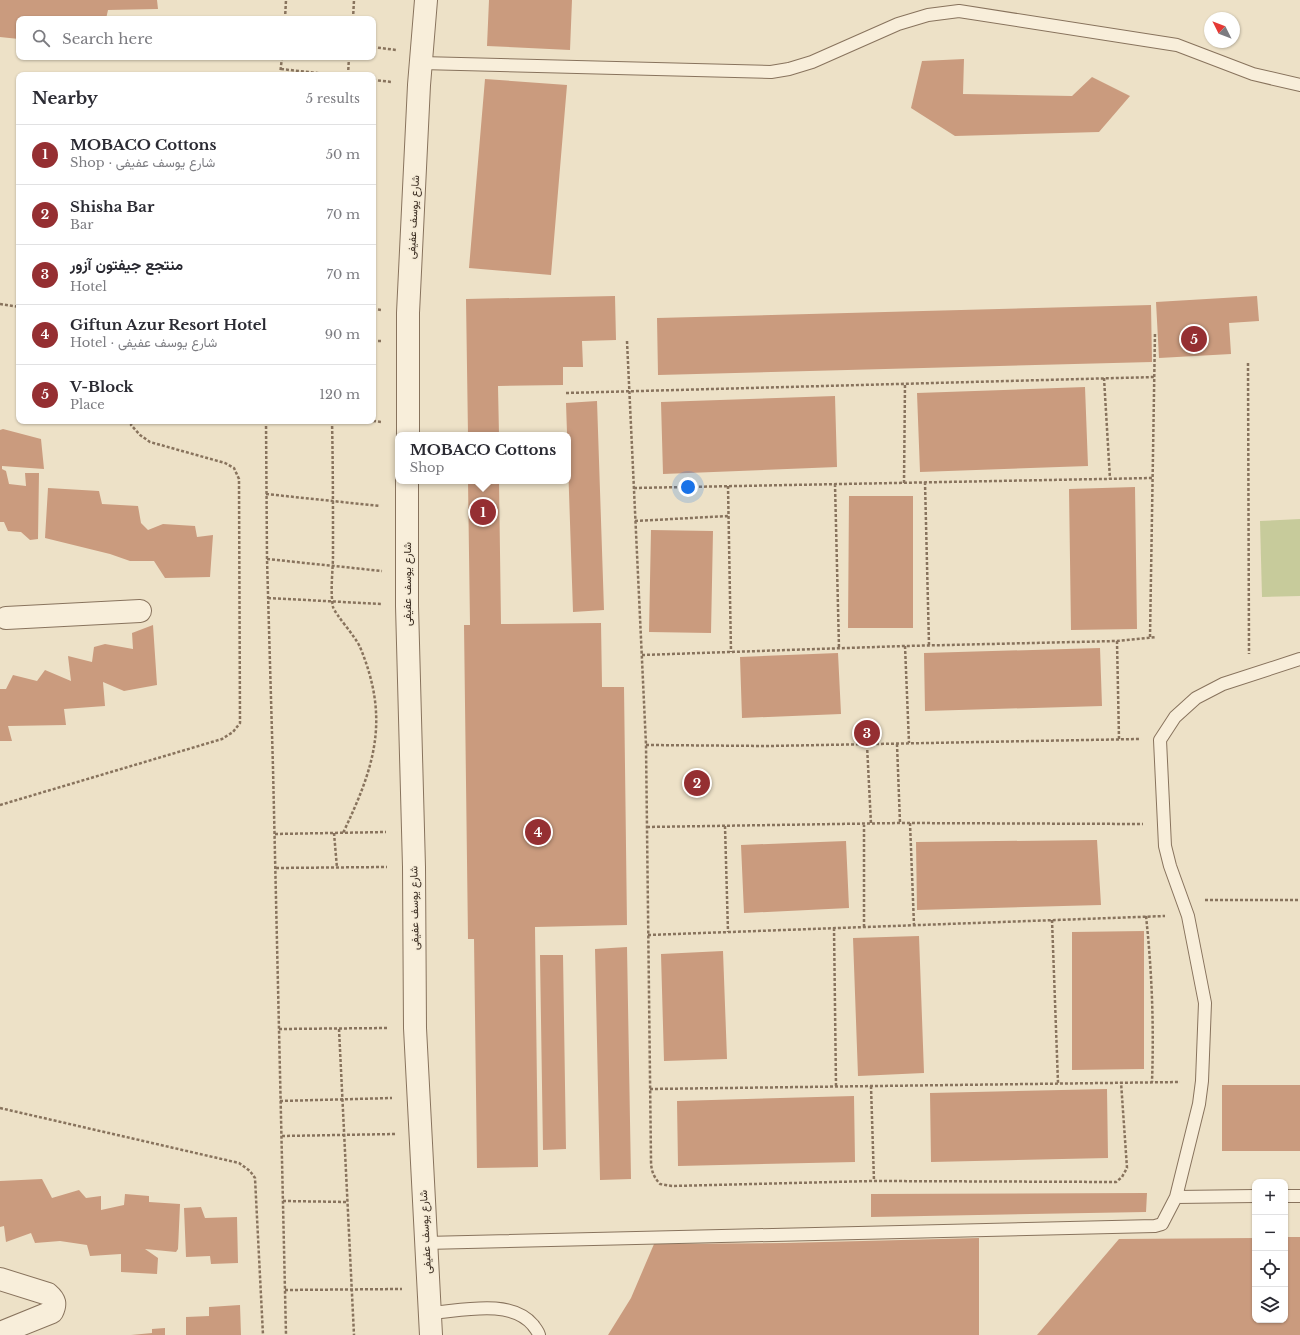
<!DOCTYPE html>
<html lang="en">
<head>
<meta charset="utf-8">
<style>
	:root { --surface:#fff; --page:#f2f2f3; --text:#2b2b33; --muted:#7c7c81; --line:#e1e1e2; --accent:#952f32 }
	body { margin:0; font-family:"Libre Baskerville",Vazirmatn,serif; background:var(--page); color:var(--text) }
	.controls { position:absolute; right:12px; bottom:12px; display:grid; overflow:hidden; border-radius:8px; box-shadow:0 1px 3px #0004 }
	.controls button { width:36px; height:36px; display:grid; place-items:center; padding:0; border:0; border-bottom:1px solid var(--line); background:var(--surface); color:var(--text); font:20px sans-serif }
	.compass { position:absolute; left:1204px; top:12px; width:36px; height:36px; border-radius:50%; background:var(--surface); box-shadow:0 1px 3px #0004; rotate:312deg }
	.you { position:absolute; left:688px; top:487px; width:14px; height:14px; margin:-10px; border:3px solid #fff; border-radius:50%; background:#1a73e8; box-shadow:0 0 0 6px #1a73e833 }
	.badge { display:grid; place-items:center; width:26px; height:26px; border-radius:50%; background:var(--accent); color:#fff; font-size:13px; font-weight:700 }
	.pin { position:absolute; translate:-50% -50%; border:2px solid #fff; box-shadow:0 1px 4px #0006 }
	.popup { position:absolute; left:395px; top:432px; width:176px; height:52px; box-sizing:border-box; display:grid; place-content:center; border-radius:8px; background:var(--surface); filter:drop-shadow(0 1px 3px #0005); font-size:13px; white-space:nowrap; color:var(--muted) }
	.popup b { font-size:15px; color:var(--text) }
	.popup::after { content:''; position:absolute; left:50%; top:100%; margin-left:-8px; border:8px solid transparent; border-top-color:var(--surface) }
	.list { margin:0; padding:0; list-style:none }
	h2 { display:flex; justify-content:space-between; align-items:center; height:52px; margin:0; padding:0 16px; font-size:17px }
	h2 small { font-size:13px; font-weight:400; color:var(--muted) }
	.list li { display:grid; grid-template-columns:26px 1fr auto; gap:12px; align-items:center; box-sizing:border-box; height:60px; padding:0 16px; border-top:1px solid var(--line) }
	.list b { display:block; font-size:15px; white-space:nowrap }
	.list p { margin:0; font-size:13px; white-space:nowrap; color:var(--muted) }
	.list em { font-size:13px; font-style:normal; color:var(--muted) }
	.icon { flex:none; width:22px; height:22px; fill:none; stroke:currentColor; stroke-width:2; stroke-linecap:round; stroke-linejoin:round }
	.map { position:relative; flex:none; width:1300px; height:1335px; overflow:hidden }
	.search { position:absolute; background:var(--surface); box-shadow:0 1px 3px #0004; left:16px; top:16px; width:360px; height:44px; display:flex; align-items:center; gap:10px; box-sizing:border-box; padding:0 14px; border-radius:8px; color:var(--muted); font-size:15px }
	.panel { position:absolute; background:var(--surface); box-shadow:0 1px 3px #0004; left:16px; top:72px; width:360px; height:352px; border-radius:8px }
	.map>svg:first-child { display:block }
</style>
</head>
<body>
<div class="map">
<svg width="1300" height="1335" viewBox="0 0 1300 1335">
	<rect width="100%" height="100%" fill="#ede1c7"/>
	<path fill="#c7cb9b" d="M1300,519V596L1262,597L1260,521Z"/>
	<path fill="#ca9b7e" d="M0,0H157L158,9L108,10L106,19H19V39L0,37Z
		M489,0H572L570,50L487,46Z
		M964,59L963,94L1072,96L1092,77L1130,96L1099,132L955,136L911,108L922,61Z
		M485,79L567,85L551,275L469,268Z
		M615,296L616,340L582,341L583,367H563V385L498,386L499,435H468L466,299Z
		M1257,296L1259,321L1229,323L1231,354L1159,358L1156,302Z
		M1151,305L1152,362L658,375L657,318Z
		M1085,387L1088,466L920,472L917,393Z
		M835,396L837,467L663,474L661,402Z
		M597,401L604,610L573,612L566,403Z
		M3,429L41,439L44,469L2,466V469L6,471L9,484L26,486L25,473H39L38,539L30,540L21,532L8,531L4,522H0V430Z
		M468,481H499L501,624L601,623L602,687H624L627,925L535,927L538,1167L477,1168L474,939H468L464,625H470Z
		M1135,487L1137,629L1071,630L1069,489Z
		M48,488L99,491L102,504L138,506L141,523L148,530L163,524L195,526L197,537L213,535L210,577L165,578L154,561H130L110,554L45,538Z
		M849,496H913V628H848Z
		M651,530L713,531L711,633L649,632Z
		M153,625L157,685L124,691L103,682L105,706L64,709L66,725L8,726L12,741H0V689H6L13,675L37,681L45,670L71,681L68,656L92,662L94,647L105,644L133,649L132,633Z
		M1100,648L1102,706L925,711L924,653Z
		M838,653L841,714L742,718L740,657Z
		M1097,840L1101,905L917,910L916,842Z
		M846,841L849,908L744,913L741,845Z
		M1144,931V1069L1072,1070V932Z
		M919,936L924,1073L858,1076L853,938Z
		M627,947L631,1179L600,1180L595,949Z
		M723,951L727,1059L664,1061L661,954Z
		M540,955H563L566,1149L543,1150Z
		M1222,1085H1300V1151H1222Z
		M1107,1089L1108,1158L931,1162L930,1093Z
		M854,1096L855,1162L678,1166L677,1101Z
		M42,1179L52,1198L79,1190L86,1198L101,1196V1210L124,1205L125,1194L149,1196V1202L180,1204L178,1249L176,1252L145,1249L158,1258L157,1274L121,1272V1254L90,1256L87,1245L60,1241L35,1243L31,1233L6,1242L4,1226L0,1227V1181Z
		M1147,1193L1146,1212L871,1217V1194Z
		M201,1207L205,1218L237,1217L238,1263L211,1264L210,1256L186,1257L184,1208Z
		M1285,1237H1300V1335H1037L1119,1239L1255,1238V1320H1285Z
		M979,1238V1335H608L631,1298L654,1244L785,1243Z
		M240,1305L241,1335H186V1317L209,1316V1307Z
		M165,1328V1335H131L152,1333V1329Z"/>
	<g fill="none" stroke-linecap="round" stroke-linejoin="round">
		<g stroke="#88735d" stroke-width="14">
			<path id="service" d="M421,63L771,72L789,69L812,62L898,24L928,15L959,11L1177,45L1253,74L1300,85
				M1285,1196H1300
				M1176,1197L1255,1196
				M425,1243L1155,1226L1162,1224L1176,1197L1199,1104L1202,1081L1205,1003L1188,916L1170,866L1165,846L1160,740L1175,717L1196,698L1223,684L1300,659
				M430,1313C461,1311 510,1298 533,1325C535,1328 538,1331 539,1335"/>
		</g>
		<g stroke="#88735d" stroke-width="24">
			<path id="minor" d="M6,618L140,611
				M0,1279L48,1294C55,1300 56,1304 52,1312L0,1333"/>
		</g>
		<g stroke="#88735d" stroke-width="24">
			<path id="tertiary" d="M408,435V313L419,85L426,0
				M407,481V606L414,867L415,1028L431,1335"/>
		</g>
		<path stroke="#88735d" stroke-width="2.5" stroke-dasharray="3 2" stroke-linecap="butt" d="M285,19L286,0
			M353,19L354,0
			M373,47L396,50
			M281,69L335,75
			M280,75L282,57
			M348,75L349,57
			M373,80L392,82
			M0,304L19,307
			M373,309L382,310
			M373,341H382
			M627,341L646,745L651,1160C651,1170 653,1176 660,1184L672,1186L874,1181L1116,1182L1122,1177L1127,1168L1121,1082
			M1248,363L1249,654
			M1104,378L1110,479
			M566,393L1155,377
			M266,421L267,559L273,768L286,1335
			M332,421C333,466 333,510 333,555C333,571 330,590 333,607C335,614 355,636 360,647C390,719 375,766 343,833
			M373,421L382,422
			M925,482L929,645
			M904,483L905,383
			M835,484L839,648
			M728,486L731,652
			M634,488L1153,478
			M266,494L380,506
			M635,521L728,516
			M267,559L382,571
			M268,598L381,604
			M1150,637L1155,332
			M1117,641L1119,739
			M905,646L909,743
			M642,655L905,646L1117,641L1156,637
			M897,744L900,823
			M646,745L769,746L1139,739
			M867,745L871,824
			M0,805L222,739L233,732L240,723L239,479L234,468L225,463L150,442L140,435L131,425L132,421
			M910,823L914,925
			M725,826L728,932
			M647,827L900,823L1143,824
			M334,833L337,868
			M275,834L386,832
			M276,868L387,867
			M1205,900H1300
			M1146,916C1152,972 1154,1026 1152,1082
			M1052,920L1058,1083
			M864,927V825
			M834,928L836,1086
			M648,935L1165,916
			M279,1029L389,1028
			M339,1029L354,1335
			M871,1086L874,1181
			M650,1089L1180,1082
			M280,1101L392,1098
			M0,1108L239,1163L250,1171L255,1178L263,1335
			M282,1136L395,1134
			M283,1201L348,1202
			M285,1290L402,1289"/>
		<use href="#service" stroke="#f8eeda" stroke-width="12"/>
		<use href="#minor" stroke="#f8eeda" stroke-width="22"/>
		<use href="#tertiary" stroke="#f8eeda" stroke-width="22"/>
	</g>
	<g text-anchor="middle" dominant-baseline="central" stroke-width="3" stroke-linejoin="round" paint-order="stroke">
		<g font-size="11" fill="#392b20" stroke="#f5ebd6">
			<text transform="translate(413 217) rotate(-87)">شارع يوسف عفيفى</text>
			<text transform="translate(407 584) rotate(-90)">شارع يوسف عفيفى</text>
			<text transform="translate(414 908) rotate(-91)">شارع يوسف عفيفى</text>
			<text transform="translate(425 1232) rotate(-93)">شارع يوسف عفيفى</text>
		</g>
	</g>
</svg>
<div class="controls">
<button>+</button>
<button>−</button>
<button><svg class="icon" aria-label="locate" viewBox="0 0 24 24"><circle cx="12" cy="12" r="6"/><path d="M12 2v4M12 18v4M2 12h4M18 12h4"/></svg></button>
<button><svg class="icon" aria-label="layers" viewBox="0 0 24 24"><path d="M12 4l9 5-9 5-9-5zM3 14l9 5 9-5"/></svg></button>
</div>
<svg class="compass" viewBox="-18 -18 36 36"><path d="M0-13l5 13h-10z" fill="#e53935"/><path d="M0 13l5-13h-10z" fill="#7c7c81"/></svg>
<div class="you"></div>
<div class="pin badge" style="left:483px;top:512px">1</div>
<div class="popup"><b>MOBACO Cottons</b>Shop</div>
<div class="pin badge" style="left:697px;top:783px">2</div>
<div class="pin badge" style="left:867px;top:733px">3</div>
<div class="pin badge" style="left:538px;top:832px">4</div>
<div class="pin badge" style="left:1194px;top:339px">5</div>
<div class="search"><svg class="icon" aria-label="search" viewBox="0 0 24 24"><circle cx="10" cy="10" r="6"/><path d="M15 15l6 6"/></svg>Search here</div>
<section class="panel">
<h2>Nearby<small>5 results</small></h2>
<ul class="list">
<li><span class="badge">1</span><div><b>MOBACO Cottons</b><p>Shop · شارع يوسف عفيفى</p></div><em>50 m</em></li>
<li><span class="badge">2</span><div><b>Shisha Bar</b><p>Bar</p></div><em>70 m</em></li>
<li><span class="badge">3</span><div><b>منتجع جيفتون آزور</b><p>Hotel</p></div><em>70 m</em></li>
<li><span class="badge">4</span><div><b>Giftun Azur Resort Hotel</b><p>Hotel · شارع يوسف عفيفى</p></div><em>90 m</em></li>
<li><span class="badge">5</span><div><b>V-Block</b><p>Place</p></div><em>120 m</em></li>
</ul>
</section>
</div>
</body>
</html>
